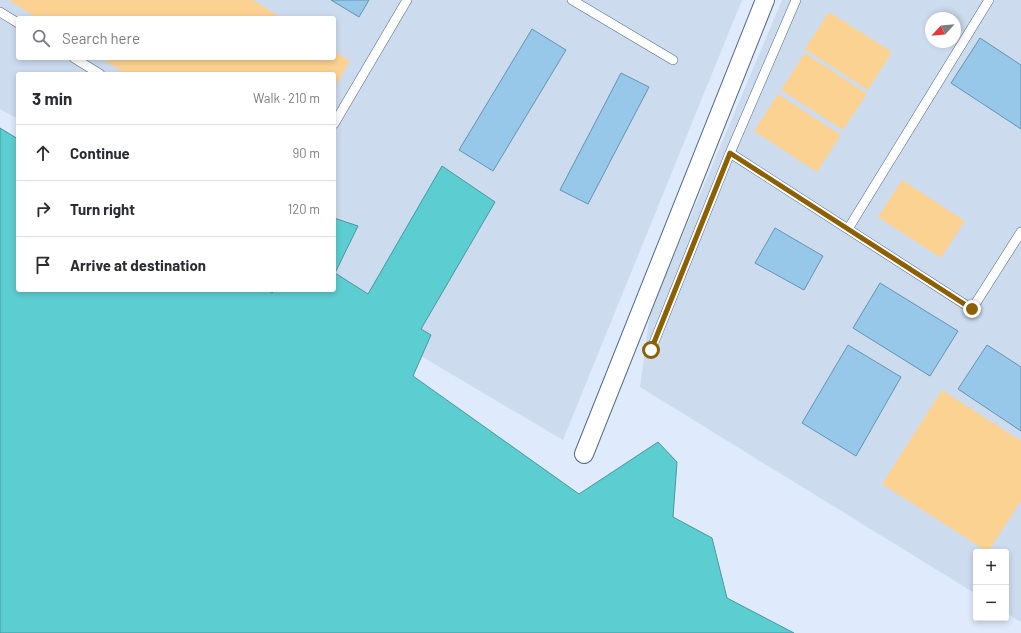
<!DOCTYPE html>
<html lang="en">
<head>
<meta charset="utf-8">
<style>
	:root { --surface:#fff; --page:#f7f7f7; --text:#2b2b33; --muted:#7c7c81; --line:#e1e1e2 }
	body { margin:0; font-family:Barlow,sans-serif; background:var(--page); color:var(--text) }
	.controls { position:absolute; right:12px; bottom:12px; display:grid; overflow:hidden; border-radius:4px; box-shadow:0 2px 6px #0003 }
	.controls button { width:36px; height:36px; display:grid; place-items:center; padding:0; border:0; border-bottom:1px solid var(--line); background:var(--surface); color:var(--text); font:20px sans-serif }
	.compass { position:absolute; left:925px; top:12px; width:36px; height:36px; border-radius:50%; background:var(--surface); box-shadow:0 2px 6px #0003; rotate:244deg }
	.stop { position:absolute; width:12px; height:12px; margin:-9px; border:3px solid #8c6003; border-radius:50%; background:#fff }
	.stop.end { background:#8c6003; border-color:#fff; box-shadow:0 1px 4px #0008 }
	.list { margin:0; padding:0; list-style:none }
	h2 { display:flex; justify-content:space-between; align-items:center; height:52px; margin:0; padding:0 16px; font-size:17px }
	h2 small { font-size:13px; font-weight:400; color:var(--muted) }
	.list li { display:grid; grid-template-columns:26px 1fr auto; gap:12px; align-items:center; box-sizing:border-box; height:56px; padding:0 16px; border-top:1px solid var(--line) }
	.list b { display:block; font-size:15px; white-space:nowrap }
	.list em { font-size:13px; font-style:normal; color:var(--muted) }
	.icon { flex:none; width:22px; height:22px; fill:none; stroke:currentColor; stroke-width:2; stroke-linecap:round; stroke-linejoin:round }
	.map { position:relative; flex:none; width:1021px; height:633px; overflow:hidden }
	.search { position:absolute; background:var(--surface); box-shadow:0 2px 6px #0003; left:16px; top:16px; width:320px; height:44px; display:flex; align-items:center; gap:10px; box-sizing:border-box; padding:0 14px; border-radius:4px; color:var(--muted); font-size:15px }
	.panel { position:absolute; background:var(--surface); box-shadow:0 2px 6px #0003; left:16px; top:72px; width:320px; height:220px; border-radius:4px }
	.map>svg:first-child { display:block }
</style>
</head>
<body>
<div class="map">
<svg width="1021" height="633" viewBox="0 0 1021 633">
	<rect width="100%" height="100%" fill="#dfebfd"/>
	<path fill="#cddbef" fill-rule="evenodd" d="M0,0H742L563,440L309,290H334V74H18V119L0,109ZM18,18H334V58H18Z
		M782,0H1021V622L1006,613V552H976V594L640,387L650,313ZM931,18H955V42H931Z"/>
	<path fill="#fcd292" d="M9,0H253L282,18H37Z
		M829,12L892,52L868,90L805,49Z
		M334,51L350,61L334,88V74H126L101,58H334Z
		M805,53L867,94L843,130L781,90Z
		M778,94L841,135L817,172L754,131Z
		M902,180L965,221L941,258L878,217Z
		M942,390L1021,441V501L988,552L882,484Z"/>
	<path fill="#5cced1" stroke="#46989f" d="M0,128L18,139V290H267L272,293L275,290H334V218L358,226L335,273L368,294L442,166L495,202L421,329L431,335L413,376L579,494L658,442L677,462L673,517L712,538L727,598L794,633H0Z"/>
	<path fill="#98c8e9" stroke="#6493b2" d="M331,0H369L359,17Z
		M532,29L566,50L493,171L459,150Z
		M980,38L1021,65V129L951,83Z
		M621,73L649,87L588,204L560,190Z
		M775,228L823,256L804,290L755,263Z
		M880,283L958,331L930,376L853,328Z
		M848,345L901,377L856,456L802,423Z
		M987,345L1021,367V431L958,389Z"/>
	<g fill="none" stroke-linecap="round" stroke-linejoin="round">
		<g stroke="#4f698f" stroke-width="10">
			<path id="service" d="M572,0L673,60
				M0,12L18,23
				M74,58L100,74
				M334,124L407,0
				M730,153L972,309L1021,232
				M848,229L989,0
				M651,350L730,153L796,0"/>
		</g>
		<g stroke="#4f698f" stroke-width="20">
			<path id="minor" d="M584,454L765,0"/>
		</g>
		<use href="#service" stroke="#fff" stroke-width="9"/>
		<use href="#minor" stroke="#fff" stroke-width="18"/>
	</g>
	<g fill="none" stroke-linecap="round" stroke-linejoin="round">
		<path stroke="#8c6003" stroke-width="5" d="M651,350L730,153L972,309"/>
	</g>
</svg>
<div class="controls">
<button>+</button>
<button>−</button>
</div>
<svg class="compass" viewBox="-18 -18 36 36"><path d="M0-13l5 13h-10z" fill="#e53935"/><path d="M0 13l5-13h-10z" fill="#7c7c81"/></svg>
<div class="stop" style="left:651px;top:350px"></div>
<div class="stop end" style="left:972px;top:309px"></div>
<div class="search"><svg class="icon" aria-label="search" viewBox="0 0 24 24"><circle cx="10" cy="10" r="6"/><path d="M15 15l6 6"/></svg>Search here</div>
<section class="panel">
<h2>3 min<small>Walk · 210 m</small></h2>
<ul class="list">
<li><svg class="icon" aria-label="ahead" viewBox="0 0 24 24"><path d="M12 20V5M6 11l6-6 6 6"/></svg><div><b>Continue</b></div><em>90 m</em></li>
<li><svg class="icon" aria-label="right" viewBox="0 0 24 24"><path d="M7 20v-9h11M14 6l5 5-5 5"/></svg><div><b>Turn right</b></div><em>120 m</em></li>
<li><svg class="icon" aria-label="arrive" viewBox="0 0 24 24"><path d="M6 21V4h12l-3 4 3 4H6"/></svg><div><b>Arrive at destination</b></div></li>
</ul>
</section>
</div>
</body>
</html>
